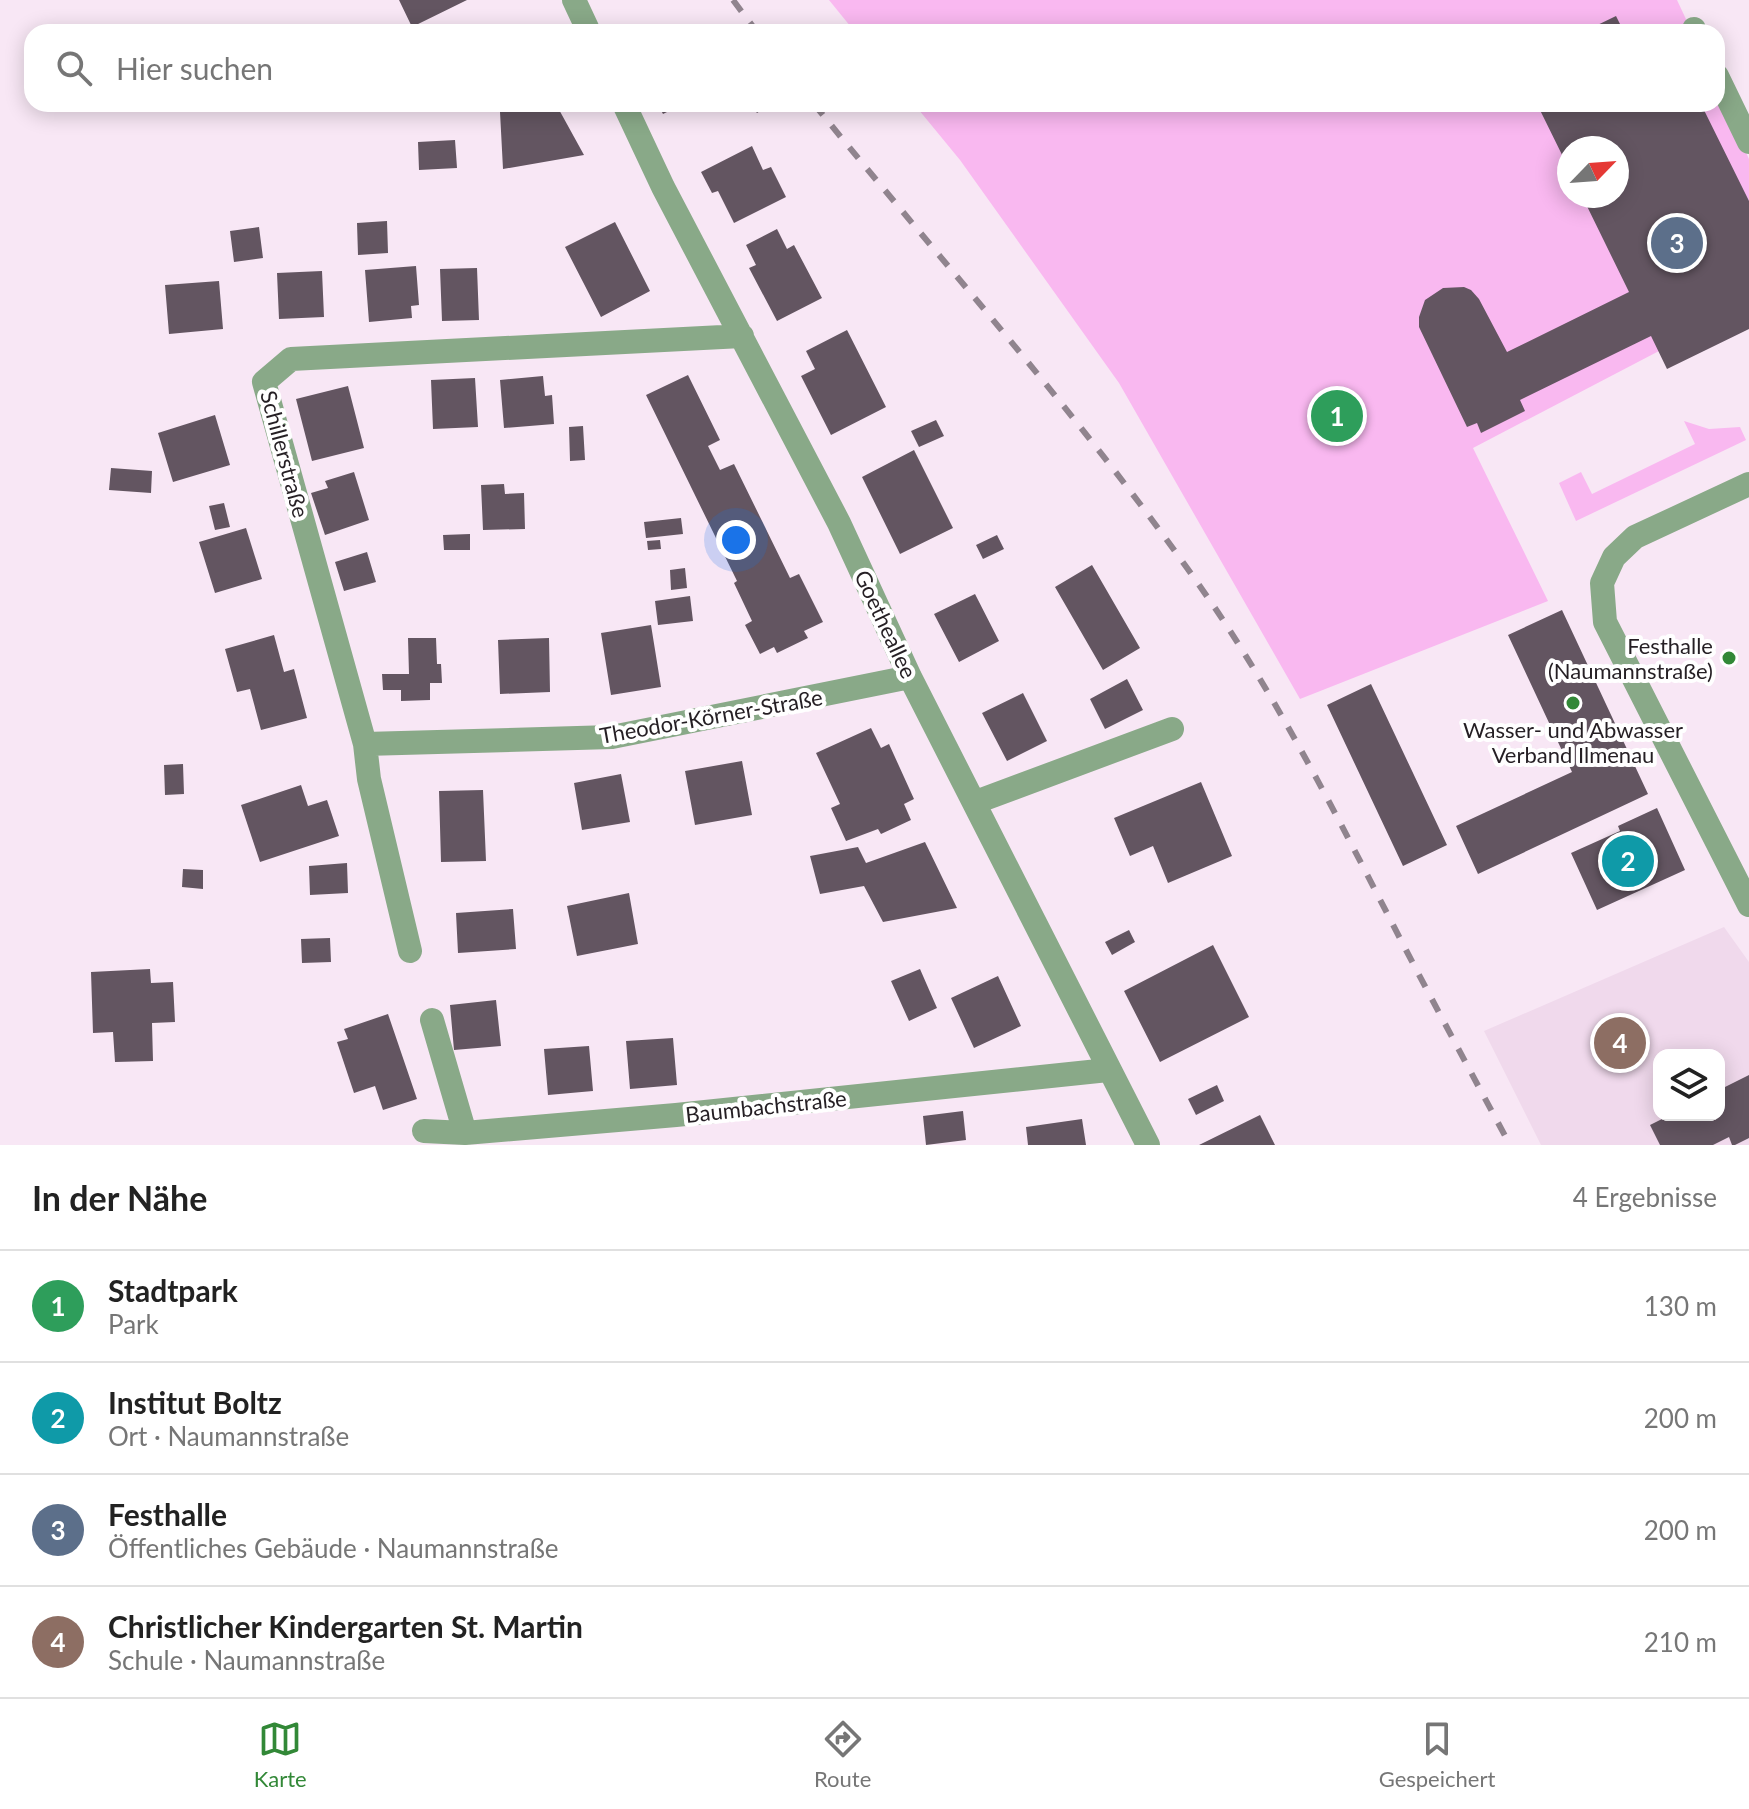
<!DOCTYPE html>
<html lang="de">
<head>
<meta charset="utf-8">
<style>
	:root { --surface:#fff; --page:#f6f6f6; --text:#222; --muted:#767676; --line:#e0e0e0; --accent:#328837 }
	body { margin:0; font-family:Lato,sans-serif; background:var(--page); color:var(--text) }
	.controls { position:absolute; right:24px; bottom:24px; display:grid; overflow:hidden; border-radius:16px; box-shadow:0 4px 20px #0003 }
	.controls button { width:72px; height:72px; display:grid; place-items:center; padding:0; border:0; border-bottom:2px solid var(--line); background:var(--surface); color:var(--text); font:40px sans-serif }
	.compass { position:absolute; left:1557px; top:136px; width:72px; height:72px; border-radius:50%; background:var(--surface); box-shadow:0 4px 20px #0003; rotate:65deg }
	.you { position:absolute; left:736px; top:540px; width:28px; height:28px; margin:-20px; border:6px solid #fff; border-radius:50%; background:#1a73e8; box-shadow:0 0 0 12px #1a73e833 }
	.badge { display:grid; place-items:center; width:52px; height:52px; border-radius:50%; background:var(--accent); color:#fff; font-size:26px; font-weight:700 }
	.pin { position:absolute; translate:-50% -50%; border:4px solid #fff; box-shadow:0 2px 8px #0006 }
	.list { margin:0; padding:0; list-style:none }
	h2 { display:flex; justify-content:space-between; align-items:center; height:104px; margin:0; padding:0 32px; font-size:34px }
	h2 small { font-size:26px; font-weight:400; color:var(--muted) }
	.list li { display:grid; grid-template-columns:52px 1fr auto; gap:24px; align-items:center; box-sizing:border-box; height:112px; padding:0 32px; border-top:2px solid var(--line) }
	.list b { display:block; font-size:30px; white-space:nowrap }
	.list p { margin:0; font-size:26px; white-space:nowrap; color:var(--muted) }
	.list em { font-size:26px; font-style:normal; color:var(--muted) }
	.icon { flex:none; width:44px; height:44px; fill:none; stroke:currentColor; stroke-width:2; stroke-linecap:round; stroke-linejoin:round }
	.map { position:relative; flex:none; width:1749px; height:1145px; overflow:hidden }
	.search { position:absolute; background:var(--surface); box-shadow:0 4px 20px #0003; left:24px; right:24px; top:24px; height:88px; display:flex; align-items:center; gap:20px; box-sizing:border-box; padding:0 28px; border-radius:24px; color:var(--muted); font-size:30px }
	.sheet { height:552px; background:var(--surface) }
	nav { display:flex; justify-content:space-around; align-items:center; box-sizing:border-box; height:112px; border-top:2px solid var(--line); background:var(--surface); font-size:22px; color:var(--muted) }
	nav a { display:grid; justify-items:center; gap:4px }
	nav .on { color:var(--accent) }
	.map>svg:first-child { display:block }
</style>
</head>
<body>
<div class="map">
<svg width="1749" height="1145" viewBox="0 0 1749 1145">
	<rect width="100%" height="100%" fill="#f8e7f5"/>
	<path fill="#f0d9ec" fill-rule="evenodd" d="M1724,927L1749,962V1145H1541L1484,1031ZM1659,1055H1719V1115H1659Z"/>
	<path fill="#f9b8f0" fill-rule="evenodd" d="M829,0H1677L1692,32H855Z
		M1717,88L1749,159V304L1473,448L1548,601L1300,699L1119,383L960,160L914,104H1717ZM1569,148H1617V196H1569Z
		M1684,421L1709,429L1740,427L1746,440L1576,521L1559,483L1581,472L1592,494L1695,444Z"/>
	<path fill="#635561" d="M399,0H467L412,27Z
		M1616,16L1624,32H1583Z
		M1439,25L1448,32H1420L1424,26Z
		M658,104H683L663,114Z
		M750,104H770L757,113Z
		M1537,104H1701L1749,201V329L1667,369L1651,336L1520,400L1525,411L1481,433L1477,423L1467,427L1419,327V317L1425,300L1443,288L1464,287L1471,290L1479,299L1507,352L1629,292L1582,196H1617V148H1569V169Z
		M557,106L584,155L503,169L500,112Z
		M455,140L457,168L419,170L418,142Z
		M752,146L763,170L771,167L786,197L734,223L718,191L712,193L701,172Z
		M387,221L388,253L358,255L357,223Z
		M615,222L650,291L601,317L565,247Z
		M259,227L263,258L234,262L230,231Z
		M777,229L787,249L794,245L822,298L777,321L749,268L756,265L746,245Z
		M416,266L419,305L411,306L412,318L369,322L365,270Z
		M477,268L479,320L442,321L440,269Z
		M322,271L324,317L279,319L277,273Z
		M219,281L223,329L169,334L165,285Z
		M847,330L886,407L831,435L801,376L815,369L806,351Z
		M688,375L720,440L708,446L720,470L734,464L790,578L799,574L823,622L804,631L808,638L777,653L774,647L760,654L745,625L752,621L734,583L737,581L646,395Z
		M543,376L545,396L552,395L554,424L504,428L500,380Z
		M475,378L478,427L433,429L431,380Z
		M348,386L364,448L312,461L296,399Z
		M215,415L230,465L173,482L158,433Z
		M936,420L944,436L919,447L911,431Z
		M583,426L585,460L570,461L569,427Z
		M914,450L953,528L900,554L862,477Z
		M111,468L152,471L151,493L109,490Z
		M354,472L369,520L325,535L311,493L328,488L325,481Z
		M504,484L505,494L524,493L525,529L483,530L481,485Z
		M224,503L230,527L215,530L209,506Z
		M681,518L683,534L646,538L644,522Z
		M246,528L262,579L215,593L199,542Z
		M470,534V550H444L443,535Z
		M997,535L1004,549L983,559L976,545Z
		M660,540L661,549L648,550L647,541Z
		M367,552L376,582L344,591L335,562Z
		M1092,565L1140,648L1103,670L1055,587Z
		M685,568L687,588L671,590L670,570Z
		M975,594L999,641L959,662L934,614Z
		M690,596L693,621L658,625L655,601Z
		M1562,610L1648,794L1478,874L1456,826L1572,772L1508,635Z
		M651,625L661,687L611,695L601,633Z
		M274,635L284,672L294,669L307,718L261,730L250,689L237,692L225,649Z
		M408,638H436L437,664H441L442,683H430V700L401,701V690H383L382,674H409Z
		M549,638L550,692L500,694L498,640Z
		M1127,679L1143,710L1105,729L1090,699Z
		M1371,684L1447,845L1403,866L1327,705Z
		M1023,693L1047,741L1007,761L982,713Z
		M871,728L881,748L889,744L914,799L904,804L911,820L881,834L878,829L846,841L831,808L840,804L816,753Z
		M742,761L752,815L695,825L685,771Z
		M183,764L184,794L165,795L164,765Z
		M621,774L630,822L582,830L574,783Z
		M1201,782L1232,856L1168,883L1153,846L1130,856L1114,818Z
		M301,785L308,806L327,800L339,836L260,862L241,805Z
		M483,790L486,861L441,862L439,791Z
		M1657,808L1685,870L1597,910L1571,853L1620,831L1618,826Z
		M925,842L957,908L883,922L864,886L820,894L810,856L858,847L866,863Z
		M347,863L348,893L310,895L309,866Z
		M183,869L203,870V889L182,887Z
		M629,893L638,944L577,956L567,906Z
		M513,909L516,949L458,953L456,913Z
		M1129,930L1135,942L1112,955L1105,942Z
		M330,938L331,962L302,963L301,939Z
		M1213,945L1249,1017L1160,1062L1124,991Z
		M150,969L151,983L173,982L175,1022L152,1023L153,1061L115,1062L113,1032L93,1033L91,972Z
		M920,969L937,1008L909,1021L891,981Z
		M998,976L1021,1026L974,1048L951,998Z
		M496,1000L501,1046L454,1050L450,1005Z
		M388,1014L417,1099L383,1110L375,1086L354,1093L337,1042L348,1039L344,1029Z
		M673,1038L677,1085L630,1089L626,1041Z
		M589,1046L593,1091L548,1095L544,1049Z
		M1749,1075V1138L1735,1145H1732L1729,1137L1713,1145H1660L1650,1125L1670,1115H1719V1090Z
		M1217,1085L1224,1101L1196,1115L1188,1099Z
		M963,1111L966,1140L926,1145L923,1116Z
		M1260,1115L1275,1145H1199Z
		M1082,1119L1086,1145H1028L1026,1127Z"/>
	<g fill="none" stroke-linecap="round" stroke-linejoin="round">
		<path stroke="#89a988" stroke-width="24" d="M574,0L589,32
			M1694,29L1695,32
			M1717,76L1749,142
			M624,104L663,187L839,523L910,677L1148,1145
			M1749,484L1635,537L1614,557L1602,583L1605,622L1749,905
			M365,744L612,737L910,677
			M976,802L1172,729
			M410,951L369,779L365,744L264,382L291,359L742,336
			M432,1020L465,1133
			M424,1131L465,1133L676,1115L1108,1070"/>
		<path stroke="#90848e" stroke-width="6" stroke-dasharray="14 14" stroke-linecap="butt" d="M733,0L757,32
			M814,104C949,271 1094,431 1215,608C1288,717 1346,834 1406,950C1440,1015 1475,1080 1510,1145"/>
	</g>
	<g fill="#328837" stroke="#fff" stroke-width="3">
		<circle cx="1729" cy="658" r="8"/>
		<circle cx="1573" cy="703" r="8"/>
	</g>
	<g text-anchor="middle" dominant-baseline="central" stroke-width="8" stroke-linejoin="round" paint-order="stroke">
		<g font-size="22" fill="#251f24" stroke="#fff">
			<text transform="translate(285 454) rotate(75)">Schillerstraße</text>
			<text transform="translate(886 624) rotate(65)">Goetheallee</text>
			<text transform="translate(711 716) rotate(-10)">Theodor-Körner-Straße</text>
			<text transform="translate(766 1106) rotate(-6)">Baumbachstraße</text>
		</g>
		<g font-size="22" fill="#251f24" stroke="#fff" text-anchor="end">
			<text x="1713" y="645">Festhalle<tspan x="1713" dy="25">(Naumannstraße)</tspan></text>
			<text x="1573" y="729" text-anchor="middle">Wasser- und Abwasser<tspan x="1573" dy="25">Verband Ilmenau</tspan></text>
		</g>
	</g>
</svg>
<div class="controls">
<button><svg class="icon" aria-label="layers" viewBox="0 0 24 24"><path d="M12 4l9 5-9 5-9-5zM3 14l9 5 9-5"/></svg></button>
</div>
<svg class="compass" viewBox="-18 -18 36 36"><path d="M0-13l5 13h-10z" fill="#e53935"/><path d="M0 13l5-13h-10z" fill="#767676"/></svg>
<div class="you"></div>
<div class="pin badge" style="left:1337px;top:416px;background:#2e9e5b">1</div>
<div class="pin badge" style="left:1628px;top:861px;background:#0f9aa8">2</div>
<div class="pin badge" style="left:1677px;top:243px;background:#5c6f8a">3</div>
<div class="pin badge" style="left:1620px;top:1043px;background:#8d6e63">4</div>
<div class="search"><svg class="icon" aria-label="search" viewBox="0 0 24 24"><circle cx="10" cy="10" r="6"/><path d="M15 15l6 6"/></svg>Hier suchen</div>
</div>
<section class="sheet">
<h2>In der Nähe<small>4 Ergebnisse</small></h2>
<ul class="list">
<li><span class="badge" style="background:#2e9e5b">1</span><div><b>Stadtpark</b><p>Park</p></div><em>130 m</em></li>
<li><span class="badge" style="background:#0f9aa8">2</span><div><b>Institut Boltz</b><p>Ort · Naumannstraße</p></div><em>200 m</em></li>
<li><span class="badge" style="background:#5c6f8a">3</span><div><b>Festhalle</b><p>Öffentliches Gebäude · Naumannstraße</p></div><em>200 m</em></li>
<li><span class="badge" style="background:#8d6e63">4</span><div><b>Christlicher Kindergarten St. Martin</b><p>Schule · Naumannstraße</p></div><em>210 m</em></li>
</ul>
</section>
<nav>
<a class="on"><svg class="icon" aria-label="map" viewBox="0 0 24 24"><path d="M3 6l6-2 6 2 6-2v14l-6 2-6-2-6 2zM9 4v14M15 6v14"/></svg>Karte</a>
<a><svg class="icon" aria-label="directions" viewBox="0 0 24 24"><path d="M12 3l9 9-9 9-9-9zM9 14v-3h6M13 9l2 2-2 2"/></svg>Route</a>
<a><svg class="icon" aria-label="saved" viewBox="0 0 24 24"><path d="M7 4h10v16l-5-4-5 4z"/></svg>Gespeichert</a>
</nav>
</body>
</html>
